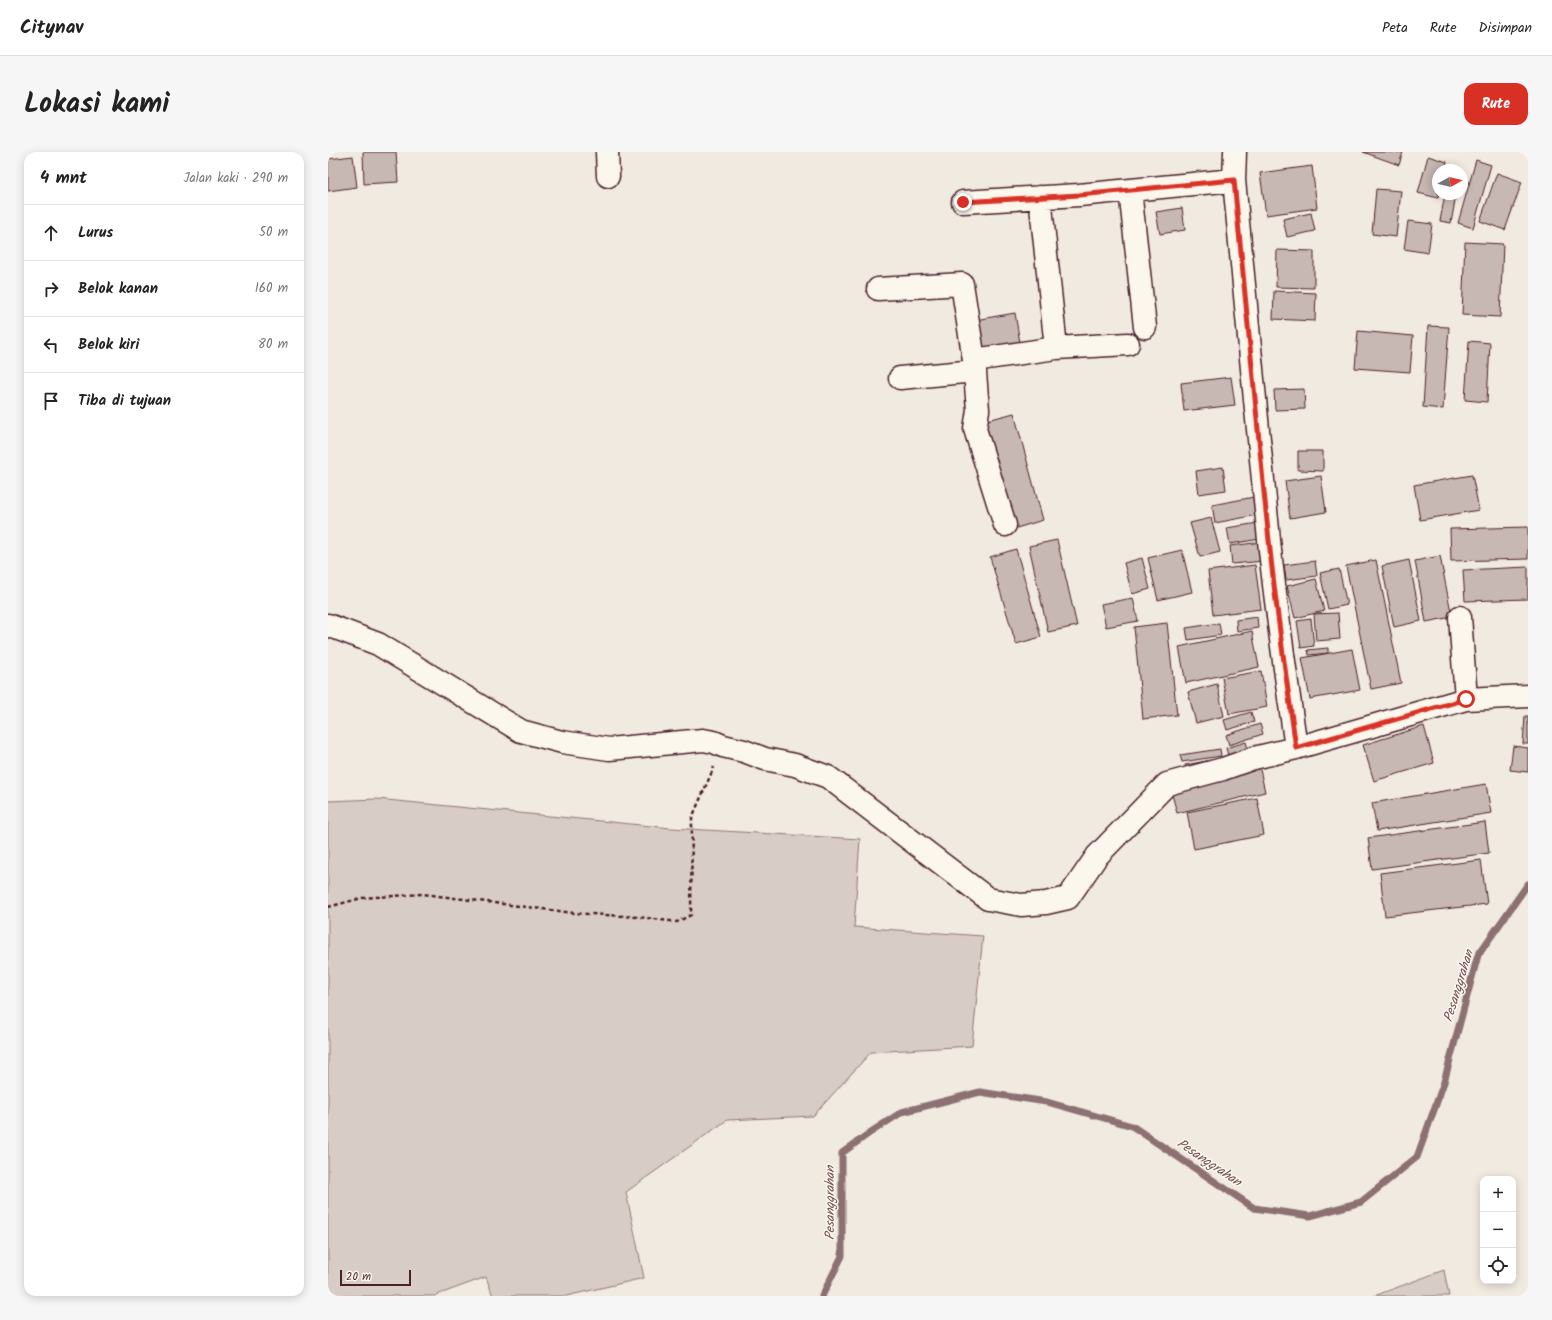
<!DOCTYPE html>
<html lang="id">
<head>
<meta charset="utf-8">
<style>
	:root { --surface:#fff; --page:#f6f6f6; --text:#222; --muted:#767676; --line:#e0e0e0; --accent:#d93025 }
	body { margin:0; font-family:Kalam,sans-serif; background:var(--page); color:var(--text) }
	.controls { position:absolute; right:12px; bottom:12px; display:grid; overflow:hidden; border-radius:8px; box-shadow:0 2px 10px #0003 }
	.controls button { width:36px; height:36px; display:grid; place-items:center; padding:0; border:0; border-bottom:1px solid var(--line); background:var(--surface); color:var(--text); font:20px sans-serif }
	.compass { position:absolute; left:1104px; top:12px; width:36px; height:36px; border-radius:50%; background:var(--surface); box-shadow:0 2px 10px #0003; rotate:82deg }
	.scale { position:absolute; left:12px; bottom:10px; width:71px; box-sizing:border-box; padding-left:4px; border:2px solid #4a1f2b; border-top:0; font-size:11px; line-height:14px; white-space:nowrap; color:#4a1f2b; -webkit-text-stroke:3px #fbf7ec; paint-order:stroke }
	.stop { position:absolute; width:12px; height:12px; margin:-9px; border:3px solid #d93025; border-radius:50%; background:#fff }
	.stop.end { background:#d93025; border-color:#fff; box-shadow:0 1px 4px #0008 }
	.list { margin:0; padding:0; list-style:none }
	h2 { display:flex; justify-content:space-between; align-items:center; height:52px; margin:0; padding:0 16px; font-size:17px }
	h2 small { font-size:13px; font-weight:400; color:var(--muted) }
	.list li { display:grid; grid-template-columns:26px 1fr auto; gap:12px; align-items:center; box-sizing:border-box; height:56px; padding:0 16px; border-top:1px solid var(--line) }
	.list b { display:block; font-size:15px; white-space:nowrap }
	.list em { font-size:13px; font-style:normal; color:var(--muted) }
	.icon { flex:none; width:22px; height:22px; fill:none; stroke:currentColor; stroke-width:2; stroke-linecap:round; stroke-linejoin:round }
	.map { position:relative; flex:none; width:1200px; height:1144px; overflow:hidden; border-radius:12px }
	header { display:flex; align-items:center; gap:24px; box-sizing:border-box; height:56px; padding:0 20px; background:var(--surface); border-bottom:1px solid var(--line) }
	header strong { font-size:19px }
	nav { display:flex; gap:22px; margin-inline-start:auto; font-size:14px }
	.intro { display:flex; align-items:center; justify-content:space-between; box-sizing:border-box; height:96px; padding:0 24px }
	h1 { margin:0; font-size:28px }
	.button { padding:10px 18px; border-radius:12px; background:var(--accent); color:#fff; font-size:14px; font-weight:700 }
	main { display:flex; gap:24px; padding:0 24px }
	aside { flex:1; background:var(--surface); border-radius:12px; box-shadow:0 2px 10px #0003 }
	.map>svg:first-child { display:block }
</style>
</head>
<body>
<header>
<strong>Citynav</strong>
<nav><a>Peta</a><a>Rute</a><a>Disimpan</a></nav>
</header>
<div class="intro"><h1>Lokasi kami</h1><a class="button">Rute</a></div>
<main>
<aside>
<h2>4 mnt<small>Jalan kaki · 290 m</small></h2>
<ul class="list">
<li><svg class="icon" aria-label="ahead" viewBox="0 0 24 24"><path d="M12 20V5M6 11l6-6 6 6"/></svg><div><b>Lurus</b></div><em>50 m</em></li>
<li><svg class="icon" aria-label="right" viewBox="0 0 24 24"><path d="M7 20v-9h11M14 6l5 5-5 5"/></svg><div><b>Belok kanan</b></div><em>160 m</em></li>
<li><svg class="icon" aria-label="left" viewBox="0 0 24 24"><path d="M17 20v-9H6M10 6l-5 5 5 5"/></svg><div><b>Belok kiri</b></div><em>80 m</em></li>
<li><svg class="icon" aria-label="arrive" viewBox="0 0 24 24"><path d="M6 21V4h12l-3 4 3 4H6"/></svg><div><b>Tiba di tujuan</b></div></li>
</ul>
</aside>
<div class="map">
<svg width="1200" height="1144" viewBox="0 0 1200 1144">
	<rect width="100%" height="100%" fill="#f0eae0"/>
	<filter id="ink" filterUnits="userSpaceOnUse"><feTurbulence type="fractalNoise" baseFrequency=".025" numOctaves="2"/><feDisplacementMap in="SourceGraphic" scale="8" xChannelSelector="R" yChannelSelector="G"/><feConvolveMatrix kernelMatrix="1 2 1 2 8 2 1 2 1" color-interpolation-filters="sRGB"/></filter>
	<g filter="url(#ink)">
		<path fill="#d8ccc6" stroke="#917678" d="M49,647L343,676L532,687L526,775L655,784L644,894L543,900L485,964L399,968L298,1040L316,1126L238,1144H165L158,1125L106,1144H0V649Z
			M1116,1118L1121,1144H1046Z"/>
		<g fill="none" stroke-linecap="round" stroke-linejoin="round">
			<path stroke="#8c6f72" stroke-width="7" d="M494,1144L514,1104V1001L543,980L574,960L652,940L719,950L804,974L926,1056L982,1064L1033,1050L1089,1005L1116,930L1150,803L1200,732"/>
		</g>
		<path fill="#c8b8b3" stroke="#4a1f2b" d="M35,0H68L70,30L36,32Z
			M1035,0H1075L1071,13Z
			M25,4L29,35L0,39V7Z
			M1100,4L1119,10L1117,18H1110V42H1111L1110,46L1090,41Z
			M1148,8L1163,13L1145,76L1130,71Z
			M984,14L989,56L938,63L932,21Z
			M1169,21L1194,30L1177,78L1152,69Z
			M1048,37L1073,39L1068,85L1044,82Z
			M1117,42L1128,43L1123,71L1112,69Z
			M854,56L857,78L832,82L828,60Z
			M983,61L987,79L959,85L955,67Z
			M1080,69L1104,72L1100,101L1076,97Z
			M1137,90L1175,92L1172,165L1134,163Z
			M949,98L986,99V136L948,135Z
			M946,139L988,141L987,169L945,167Z
			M687,161L692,191L652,198L647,168Z
			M1100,174L1121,175L1115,257L1095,255Z
			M1030,179L1085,184L1082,220L1027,216Z
			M1141,189L1162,191L1159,250L1137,248Z
			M903,225L907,253L856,259L853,231Z
			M976,237L977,257L947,258L946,238Z
			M686,261L715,368L682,378L652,270Z
			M970,299H995V319L970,318Z
			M895,315L898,338L871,342L868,319Z
			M1144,323L1151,358L1092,368L1086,333Z
			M993,324L998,360L962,366L957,329Z
			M926,345L929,363L887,371L884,353Z
			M883,366L892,400L872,405L862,371Z
			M930,371L932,387L902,392L899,376Z
			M1200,375V407L1123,409L1122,377Z
			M729,388L749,474L720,480L701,394Z
			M934,390L936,409L904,412L902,394Z
			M688,397L713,485L688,492L662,405Z
			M854,398L864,440L830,448L820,406Z
			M1112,404L1124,465L1098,470L1087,409Z
			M814,406L822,437L804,442L796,411Z
			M1048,408L1073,531L1043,537L1018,414Z
			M1081,408L1093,469L1066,475L1054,414Z
			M987,409L989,424L958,428L956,413Z
			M927,413L933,457L885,463L880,419Z
			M1200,415V447L1137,449L1135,418Z
			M1011,417L1019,453L1000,457L992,421Z
			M988,427L996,459L967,466L959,434Z
			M805,446L810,469L778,475L773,452Z
			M1010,461L1012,487L988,489L986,462Z
			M929,465L930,476L909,479L908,468Z
			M983,467L986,494L973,496L969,469Z
			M839,471L849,563L815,567L806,475Z
			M891,471L893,483L860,488L858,476Z
			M924,479L931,515L858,531L851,495Z
			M1000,496V501L981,503L980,498Z
			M1024,497L1032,538L982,547L974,506Z
			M933,519L939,555L901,562L894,526Z
			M889,532L896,564L868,571L860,540Z
			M923,560L926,570L899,578L896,568Z
			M1197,564H1200V592H1195Z
			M932,572L935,582L901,593L898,583Z
			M1096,574L1106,611L1046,629L1035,593Z
			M918,590L922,604L902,610L898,596Z
			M1185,594L1200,596V620L1182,618Z
			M892,597L893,604L854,610L852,603Z
			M883,608L885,617L859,622L857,613Z
			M931,613L937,640L849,661L842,635Z
			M1158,632L1163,661L1049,679L1044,651Z
			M929,646L936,683L866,697L859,660Z
			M1157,670L1161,701L1044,717L1040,686Z
			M1153,708L1159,752L1057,764L1052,721Z"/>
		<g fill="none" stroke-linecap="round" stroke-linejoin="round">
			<g stroke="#4a1f2b" stroke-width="25">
				<path id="minor" d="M279,0L280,24
					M907,0L906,28C918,151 929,275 942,398C949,464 959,530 968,596
					M802,38L817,175
					M712,45L728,196L800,192
					M635,50L751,43L906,28
					M550,137L634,132L646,208L728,196
					M646,208L650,258L647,277L677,373
					M572,226L647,219
					M1132,465L1138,547
					M0,473L50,492L193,579L234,590L281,597L375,588L386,590L395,594L416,599L437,607L467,613L500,625L660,747L693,753L718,751L740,746L769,704L839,632L895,617L926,606L968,596L1138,547L1200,544"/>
			</g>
			<path stroke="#4a1f2b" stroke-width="2.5" stroke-dasharray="4 3" stroke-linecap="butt" d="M0,755L34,746L95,742L246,761L311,765L349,770L363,763L364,666L386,615"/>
			<use href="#minor" stroke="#fbf7ec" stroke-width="22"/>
		</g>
	</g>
	<g fill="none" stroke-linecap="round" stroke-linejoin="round" filter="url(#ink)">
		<path stroke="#d93025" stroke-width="5" d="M635,50L751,43L906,28C918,152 929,275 942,398C949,464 959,530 968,596L1138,547"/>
	</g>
	<g text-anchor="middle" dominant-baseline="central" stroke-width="3" stroke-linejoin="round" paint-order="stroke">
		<g font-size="13" font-style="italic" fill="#704e55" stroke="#fbf7ec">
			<text transform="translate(1131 834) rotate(-73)">Pesanggrahan</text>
			<text transform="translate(881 1011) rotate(34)">Pesanggrahan</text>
			<text transform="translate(502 1051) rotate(-90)">Pesanggrahan</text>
		</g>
	</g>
</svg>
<div class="controls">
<button>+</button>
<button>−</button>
<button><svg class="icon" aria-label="locate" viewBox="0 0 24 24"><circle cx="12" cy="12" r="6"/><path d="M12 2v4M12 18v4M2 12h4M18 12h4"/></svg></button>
</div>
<svg class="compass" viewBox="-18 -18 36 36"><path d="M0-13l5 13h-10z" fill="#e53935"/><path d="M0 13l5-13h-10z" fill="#767676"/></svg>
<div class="scale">20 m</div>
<div class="stop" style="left:1138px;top:547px"></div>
<div class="stop end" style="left:635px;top:50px"></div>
</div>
</main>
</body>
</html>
